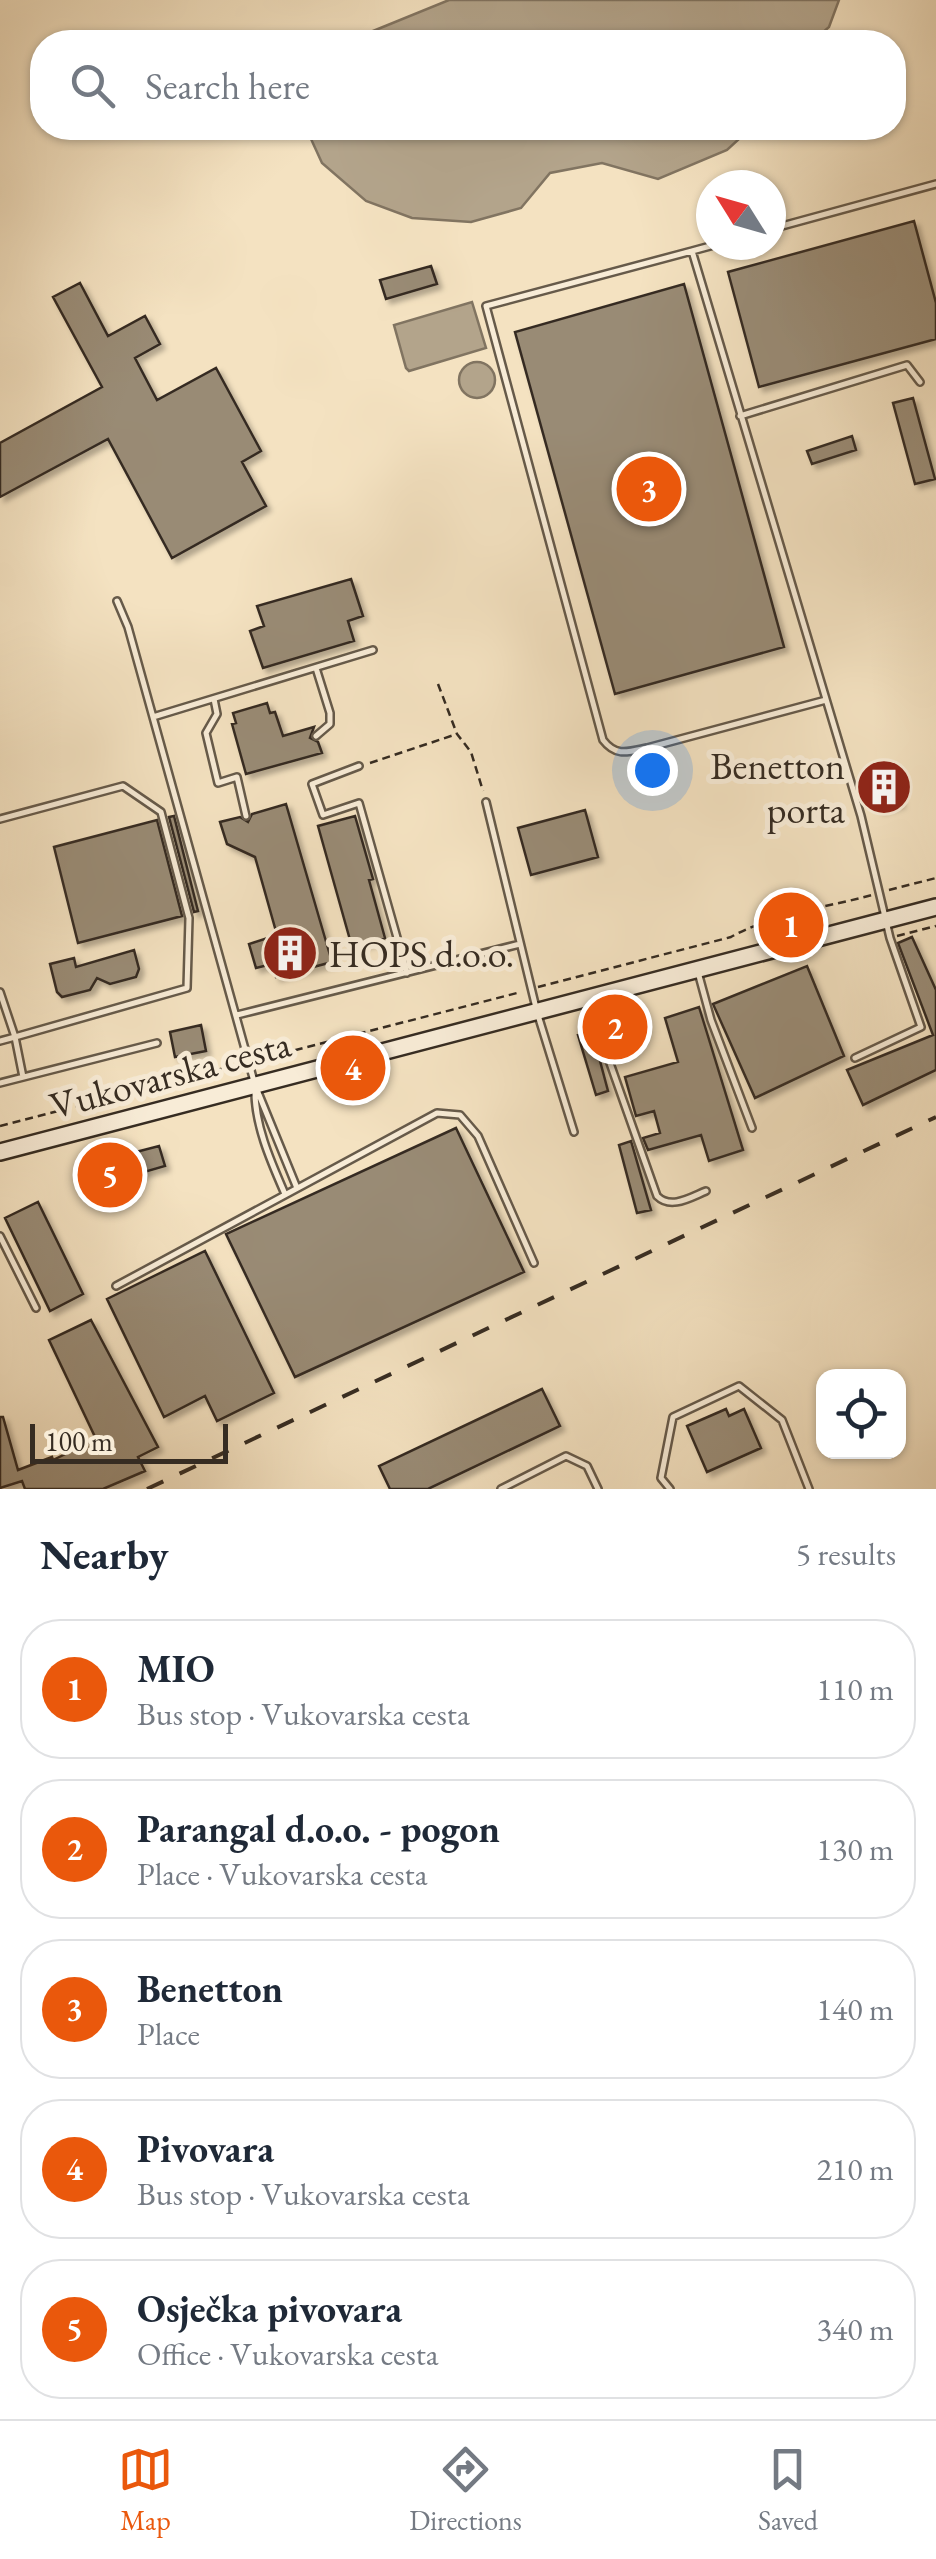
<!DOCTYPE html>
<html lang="en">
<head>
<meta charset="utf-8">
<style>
	:root { --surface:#fff; --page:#f2f2f3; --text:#1f2937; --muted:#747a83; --line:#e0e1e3; --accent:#ea580c }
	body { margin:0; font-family:"EB Garamond",serif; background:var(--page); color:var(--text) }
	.controls { position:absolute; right:30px; bottom:30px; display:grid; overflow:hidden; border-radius:20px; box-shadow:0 2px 8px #0004 }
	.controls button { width:90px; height:90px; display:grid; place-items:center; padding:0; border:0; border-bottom:2px solid var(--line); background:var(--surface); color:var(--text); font:50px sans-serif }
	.compass { position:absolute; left:696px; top:170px; width:90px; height:90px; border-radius:50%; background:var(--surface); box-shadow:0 2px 8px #0004; rotate:307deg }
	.scale { position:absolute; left:30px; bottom:25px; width:198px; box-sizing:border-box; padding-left:10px; border:5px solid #362c22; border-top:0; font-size:28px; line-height:35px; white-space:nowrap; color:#362c22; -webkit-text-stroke:8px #f8ecd7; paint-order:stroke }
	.you { position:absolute; left:652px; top:770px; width:35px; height:35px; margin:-25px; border:8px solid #fff; border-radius:50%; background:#1a73e8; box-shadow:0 0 0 15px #1a73e833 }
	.badge { display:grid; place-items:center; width:65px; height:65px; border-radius:50%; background:var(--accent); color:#fff; font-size:32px; font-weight:700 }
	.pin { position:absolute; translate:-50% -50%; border:5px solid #fff; box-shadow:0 2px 10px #0006 }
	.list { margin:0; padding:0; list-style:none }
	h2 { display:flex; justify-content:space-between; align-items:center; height:130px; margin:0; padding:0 40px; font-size:42px }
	h2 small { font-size:32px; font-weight:400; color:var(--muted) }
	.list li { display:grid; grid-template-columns:65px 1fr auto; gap:30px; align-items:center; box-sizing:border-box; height:140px; margin:0 20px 20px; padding:0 20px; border:2px solid var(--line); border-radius:40px }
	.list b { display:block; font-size:38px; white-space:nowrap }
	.list p { margin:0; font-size:32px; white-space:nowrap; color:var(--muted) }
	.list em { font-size:32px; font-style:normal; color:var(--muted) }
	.icon { flex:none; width:55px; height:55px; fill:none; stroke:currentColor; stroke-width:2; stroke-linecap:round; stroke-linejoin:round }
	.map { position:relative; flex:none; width:936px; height:1489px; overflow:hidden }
	.search { position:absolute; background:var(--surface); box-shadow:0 2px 8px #0004; left:30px; right:30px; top:30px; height:110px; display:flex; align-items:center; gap:25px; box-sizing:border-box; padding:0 35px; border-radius:40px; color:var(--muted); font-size:38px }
	.sheet { height:930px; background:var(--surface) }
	nav { display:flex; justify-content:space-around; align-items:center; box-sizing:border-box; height:140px; border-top:2px solid var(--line); background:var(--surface); font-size:28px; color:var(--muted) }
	nav a { display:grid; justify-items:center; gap:5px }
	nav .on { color:var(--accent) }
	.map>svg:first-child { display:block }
</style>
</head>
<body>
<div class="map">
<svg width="936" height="1489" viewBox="0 0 936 1489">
	<defs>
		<filter id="shadow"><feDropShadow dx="4.5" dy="4.5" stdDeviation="2.5" flood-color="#0004"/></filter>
	</defs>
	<rect width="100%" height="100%" fill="#f4e2c1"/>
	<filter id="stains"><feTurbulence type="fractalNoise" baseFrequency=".002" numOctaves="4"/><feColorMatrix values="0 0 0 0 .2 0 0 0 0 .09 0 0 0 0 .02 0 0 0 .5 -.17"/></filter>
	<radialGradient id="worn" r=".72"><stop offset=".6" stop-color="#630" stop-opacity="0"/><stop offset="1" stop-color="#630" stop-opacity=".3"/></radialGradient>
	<path fill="#b3a48b" stroke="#817461" stroke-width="2.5" d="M449,0H839L829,27L812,42H346Z
		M306,128H751L727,150L658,179L602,163L550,173L521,208L471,222L412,218L366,201L322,163Z
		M472,302L486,348L409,371L406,368L394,325Z
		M459 380a18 18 0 1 1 36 0a18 18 0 1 1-36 0Z"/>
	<path fill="#998b75" stroke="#362c22" stroke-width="2.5" filter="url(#shadow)" d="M914,221L936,303V339L759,387L728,272Z
		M431,266L437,284L386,299L380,280Z
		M80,283L108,336L145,316L160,344L135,358L157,400L216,368L261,451L242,462L266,506L172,558L108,439L0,497V443L102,387L53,297Z
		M684,284L784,647L615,694L515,332Z
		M913,398L935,479L915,484L893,403Z
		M852,436L856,450L812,464L807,451Z
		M351,579L363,616L348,621L354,641L263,668L250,631L264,626L257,606Z
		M267,703L270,713L275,712L283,736L314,727L310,738L318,742L322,753L246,774L232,724L236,723L233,713Z
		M889,764L900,803L879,809L868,771Z
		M286,804L332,962L276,977L272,964L256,968L249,944L277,935L255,857L227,844L220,822L240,817L248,822L252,814Z
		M585,810L598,857L531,875L518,828Z
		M174,816L198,911L194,912L169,817Z
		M355,816L373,879L369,880L385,938L352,947L318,826Z
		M157,820L182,916L78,943L54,847Z
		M912,937L936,990V1070L863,1105L847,1070L933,1035L898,943Z
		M134,950L139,969L136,977L110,984L97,978L90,990L62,997L57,992L50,964L74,958L76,967Z
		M807,966L844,1056L755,1098L713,1004Z
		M699,1007L743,1150L709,1161L701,1135L648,1150L643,1138L660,1133L654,1111L636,1116L625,1077L678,1062L665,1018Z
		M623,1013L629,1035L608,1040L601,1019Z
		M201,1025L206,1051L175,1057L170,1032Z
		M592,1031L608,1091L596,1095L578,1035Z
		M456,1128L524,1272L295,1377L226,1234Z
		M631,1141L651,1210L637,1213L619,1145Z
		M159,1146L165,1166L106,1183L108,1188L89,1193L82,1166Z
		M38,1202L83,1294L50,1311L5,1218Z
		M205,1251L274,1393L217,1421L205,1396L164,1417L107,1299Z
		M91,1320L158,1447L138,1457L145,1471L103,1489H25L22,1481L0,1488V1417H3L18,1470L52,1457L53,1460L96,1439L49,1340Z
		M542,1389L560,1426L428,1489H390L379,1466Z
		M726,1409L729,1416L744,1409L761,1448L707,1472L687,1426Z"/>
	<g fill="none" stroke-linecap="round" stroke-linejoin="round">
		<g stroke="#665a4a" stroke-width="10">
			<path id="lane" d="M771,229L936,184
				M692,251L714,245
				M740,416L907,365L920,382
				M117,601L128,627L255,1085L297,1188
				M316,668L330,713V724L316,736
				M214,699L217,714L206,733L218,783L237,777L246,816
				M826,700L647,748C628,752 616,757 603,740L486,306L692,251L861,816L890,938L921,1027L855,1058
				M153,717L373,650
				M359,766L312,784L323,815L359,803L407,973
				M486,802L537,1012L574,1132
				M0,819L123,786L161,812L189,918L187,988L15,1037L0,992
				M698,972L711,1020L752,1128
				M588,1001L657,1196C671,1210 691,1197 706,1191
				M237,1015L520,944
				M0,1041L15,1037L23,1077
				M0,1083L157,1043
				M255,1088C254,1124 271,1162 285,1194
				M0,1236L36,1308
				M116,1286L437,1113L460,1115L478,1136L534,1263
				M501,1489L566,1456L587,1466L598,1489
				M670,1489L661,1478L673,1417L739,1386L782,1420L809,1489"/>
		</g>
		<g stroke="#362c22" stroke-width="20">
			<path id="secondary" d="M0,1152L936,907"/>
		</g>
		<path stroke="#362c22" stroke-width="2.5" stroke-dasharray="8 5" stroke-linecap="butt" d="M438,684L457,734L471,752L483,791
			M370,763L457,734
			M889,890L936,878
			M897,936L936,926
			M538,987L731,937C774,913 825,908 872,895
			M257,1060L521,992
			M0,1126L240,1064"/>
		<use href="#lane" stroke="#f8ecd7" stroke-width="5"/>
		<use href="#secondary" stroke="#f8ecd7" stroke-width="15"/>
		<path stroke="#362c22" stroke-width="4" stroke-dasharray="18 18" stroke-linecap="butt" d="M147,1489L936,1117"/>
	</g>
	<defs>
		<g id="building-disc" transform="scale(2.875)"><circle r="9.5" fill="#8f2418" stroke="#f8ecd7"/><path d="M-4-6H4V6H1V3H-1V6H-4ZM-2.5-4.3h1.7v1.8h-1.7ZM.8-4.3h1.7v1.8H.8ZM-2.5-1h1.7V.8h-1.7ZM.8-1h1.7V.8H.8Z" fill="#fff"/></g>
	</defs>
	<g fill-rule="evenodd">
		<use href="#building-disc" x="884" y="787"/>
		<use href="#building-disc" x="290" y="953"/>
	</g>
	<g text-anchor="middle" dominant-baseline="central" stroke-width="10" stroke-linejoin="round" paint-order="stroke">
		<g font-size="38" fill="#362c22" stroke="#f8ecd7" text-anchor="end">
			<text x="845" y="765">Benetton<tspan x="845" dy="44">porta</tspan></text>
			<text x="329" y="953" text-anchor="start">HOPS d.o.o.</text>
		</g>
		<g font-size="38" fill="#362c22" stroke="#f8ecd7">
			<text transform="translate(170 1074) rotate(-15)">Vukovarska cesta</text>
		</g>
	</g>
	<rect width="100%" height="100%" filter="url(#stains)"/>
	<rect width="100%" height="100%" fill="url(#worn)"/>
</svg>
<div class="controls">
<button><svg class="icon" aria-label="locate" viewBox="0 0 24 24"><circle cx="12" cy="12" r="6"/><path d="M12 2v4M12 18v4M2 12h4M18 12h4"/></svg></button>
</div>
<svg class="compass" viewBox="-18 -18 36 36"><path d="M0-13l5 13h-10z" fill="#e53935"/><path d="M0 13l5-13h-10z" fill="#747a83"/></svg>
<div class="scale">100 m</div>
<div class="you"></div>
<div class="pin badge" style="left:791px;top:925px">1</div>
<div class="pin badge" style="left:615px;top:1027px">2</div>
<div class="pin badge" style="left:649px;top:489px">3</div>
<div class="pin badge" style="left:353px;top:1068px">4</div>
<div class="pin badge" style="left:110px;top:1175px">5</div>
<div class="search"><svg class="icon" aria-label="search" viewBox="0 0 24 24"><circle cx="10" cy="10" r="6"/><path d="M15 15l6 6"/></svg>Search here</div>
</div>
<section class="sheet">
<h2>Nearby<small>5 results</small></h2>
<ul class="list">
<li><span class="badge">1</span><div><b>MIO</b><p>Bus stop · Vukovarska cesta</p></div><em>110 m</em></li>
<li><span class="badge">2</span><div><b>Parangal d.o.o. - pogon</b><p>Place · Vukovarska cesta</p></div><em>130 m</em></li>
<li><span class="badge">3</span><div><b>Benetton</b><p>Place</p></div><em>140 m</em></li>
<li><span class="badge">4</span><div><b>Pivovara</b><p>Bus stop · Vukovarska cesta</p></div><em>210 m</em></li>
<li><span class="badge">5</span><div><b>Osječka pivovara</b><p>Office · Vukovarska cesta</p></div><em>340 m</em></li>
</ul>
</section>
<nav>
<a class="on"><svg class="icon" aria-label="map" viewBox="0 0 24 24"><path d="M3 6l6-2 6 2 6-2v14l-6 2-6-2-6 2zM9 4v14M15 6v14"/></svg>Map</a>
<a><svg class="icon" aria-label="directions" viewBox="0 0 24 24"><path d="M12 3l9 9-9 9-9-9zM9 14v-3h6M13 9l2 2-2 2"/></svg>Directions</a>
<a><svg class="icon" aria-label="saved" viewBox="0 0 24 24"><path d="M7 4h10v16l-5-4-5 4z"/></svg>Saved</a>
</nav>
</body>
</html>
